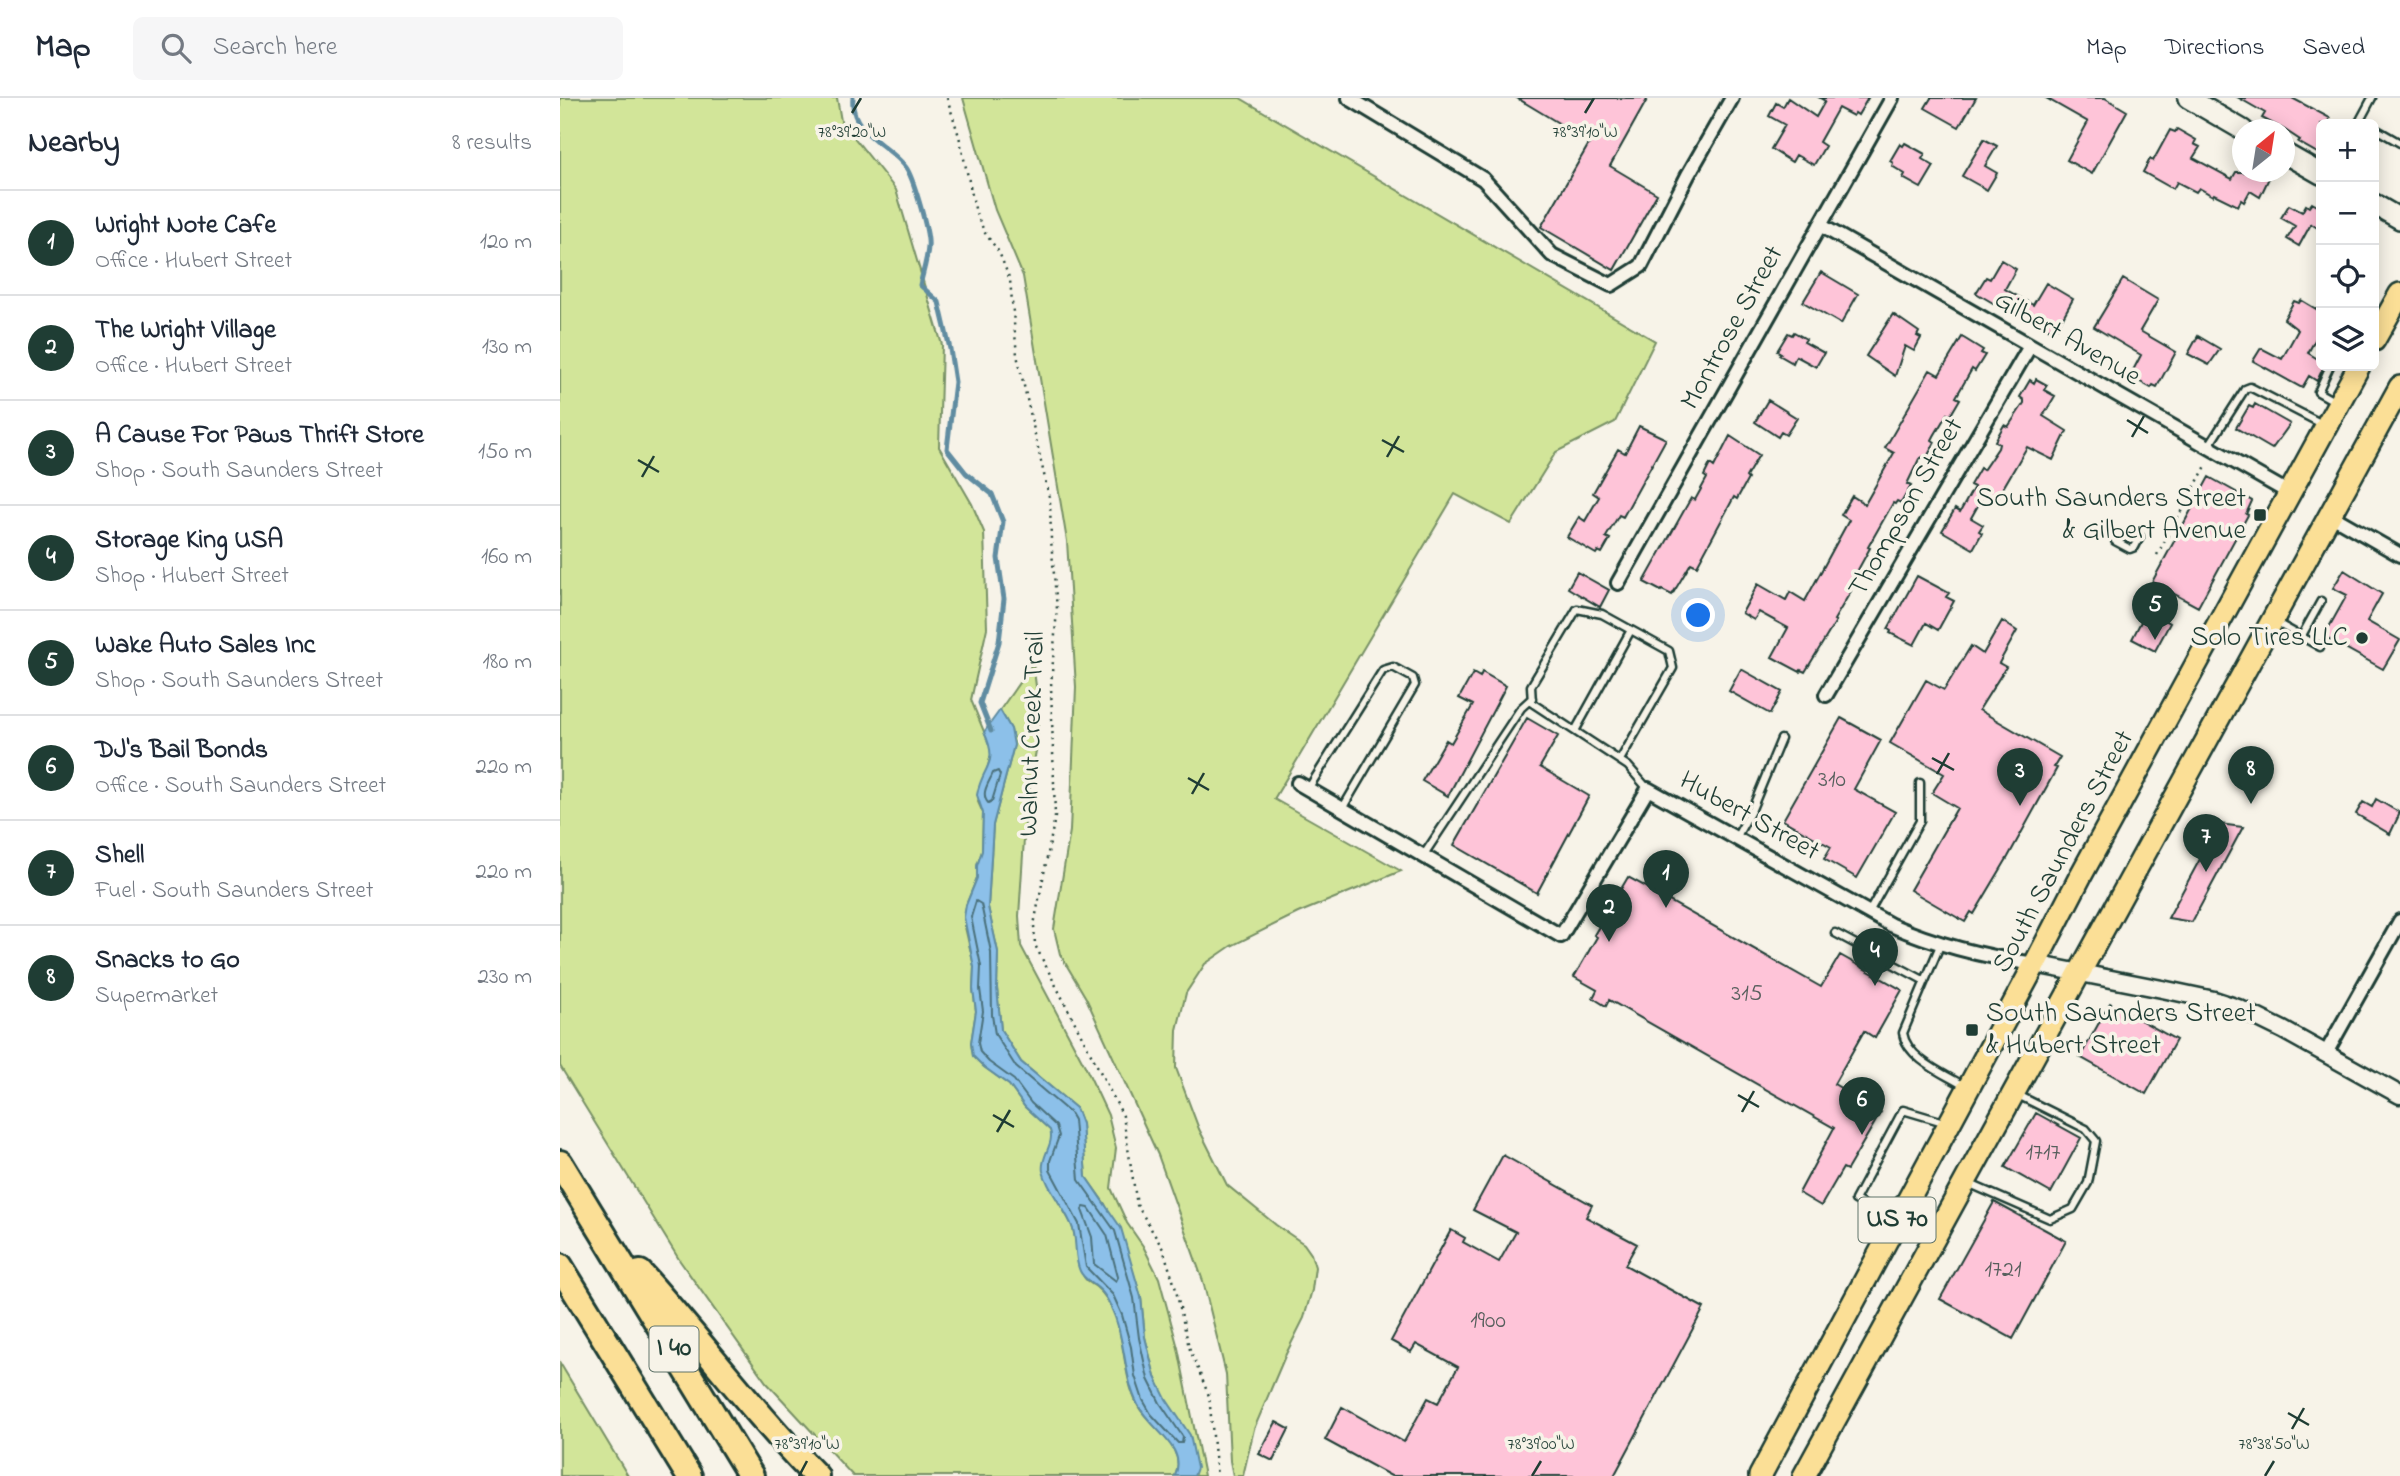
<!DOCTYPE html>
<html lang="en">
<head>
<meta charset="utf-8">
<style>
	:root { --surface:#fff; --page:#f6f6f7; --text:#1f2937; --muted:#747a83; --line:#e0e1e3; --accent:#1f3d34 }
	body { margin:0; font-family:"Indie Flower",sans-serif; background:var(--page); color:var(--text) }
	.controls { position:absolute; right:21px; top:21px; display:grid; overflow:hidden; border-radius:10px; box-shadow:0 4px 18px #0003 }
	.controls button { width:63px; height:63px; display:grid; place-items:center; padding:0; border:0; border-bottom:2px solid var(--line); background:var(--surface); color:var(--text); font:35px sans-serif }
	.compass { position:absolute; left:1672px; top:21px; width:63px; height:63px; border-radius:50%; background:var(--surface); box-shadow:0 4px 18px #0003; rotate:30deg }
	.you { position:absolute; left:1139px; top:518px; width:24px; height:24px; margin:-18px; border:5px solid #fff; border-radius:50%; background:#1a73e8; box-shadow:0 0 0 10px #1a73e833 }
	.badge { display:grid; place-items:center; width:46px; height:46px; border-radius:50%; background:var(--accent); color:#fff; font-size:23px; font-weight:700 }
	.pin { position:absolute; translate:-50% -58px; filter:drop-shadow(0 2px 4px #0008) }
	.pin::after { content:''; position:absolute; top:37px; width:24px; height:21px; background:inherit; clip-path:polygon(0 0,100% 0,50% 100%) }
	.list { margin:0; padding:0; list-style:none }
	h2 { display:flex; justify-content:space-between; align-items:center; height:91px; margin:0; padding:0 28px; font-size:30px }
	h2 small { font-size:23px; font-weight:400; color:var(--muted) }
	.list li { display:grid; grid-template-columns:46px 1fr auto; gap:21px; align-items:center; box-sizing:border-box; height:105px; padding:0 28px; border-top:2px solid var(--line) }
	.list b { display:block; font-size:26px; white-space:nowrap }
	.list p { margin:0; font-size:23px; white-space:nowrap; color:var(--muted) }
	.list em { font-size:23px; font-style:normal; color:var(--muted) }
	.icon { flex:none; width:38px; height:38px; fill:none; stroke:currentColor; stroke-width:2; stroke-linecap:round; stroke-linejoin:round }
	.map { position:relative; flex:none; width:1840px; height:1378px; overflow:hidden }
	header { display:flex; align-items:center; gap:42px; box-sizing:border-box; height:98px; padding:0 35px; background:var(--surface); border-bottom:2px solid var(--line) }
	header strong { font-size:33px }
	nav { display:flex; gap:38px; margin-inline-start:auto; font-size:24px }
	.search { width:490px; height:63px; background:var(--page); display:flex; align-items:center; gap:18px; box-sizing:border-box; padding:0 24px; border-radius:10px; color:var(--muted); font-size:26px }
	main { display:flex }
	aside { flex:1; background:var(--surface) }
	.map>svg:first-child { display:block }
</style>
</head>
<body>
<header>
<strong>Map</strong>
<div class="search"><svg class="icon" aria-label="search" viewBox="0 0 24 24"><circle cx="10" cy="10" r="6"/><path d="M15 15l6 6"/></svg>Search here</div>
<nav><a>Map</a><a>Directions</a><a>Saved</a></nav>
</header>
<main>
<aside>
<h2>Nearby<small>8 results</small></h2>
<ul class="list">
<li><span class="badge">1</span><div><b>Wright Note Cafe</b><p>Office · Hubert Street</p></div><em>120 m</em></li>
<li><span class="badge">2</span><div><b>The Wright Village</b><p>Office · Hubert Street</p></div><em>130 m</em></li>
<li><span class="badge">3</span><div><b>A Cause For Paws Thrift Store</b><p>Shop · South Saunders Street</p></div><em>150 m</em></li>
<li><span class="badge">4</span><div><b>Storage King USA</b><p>Shop · Hubert Street</p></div><em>160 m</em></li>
<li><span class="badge">5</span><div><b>Wake Auto Sales Inc</b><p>Shop · South Saunders Street</p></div><em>180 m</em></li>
<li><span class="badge">6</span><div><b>DJ's Bail Bonds</b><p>Office · South Saunders Street</p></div><em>220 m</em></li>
<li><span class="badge">7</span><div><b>Shell</b><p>Fuel · South Saunders Street</p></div><em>220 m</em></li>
<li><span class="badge">8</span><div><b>Snacks to Go</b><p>Supermarket</p></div><em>230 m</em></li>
</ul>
</aside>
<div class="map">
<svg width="1840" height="1378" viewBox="0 0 1840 1378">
	<rect width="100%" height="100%" fill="#f7f3e8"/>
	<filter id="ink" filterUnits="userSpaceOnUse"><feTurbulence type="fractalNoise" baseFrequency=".0143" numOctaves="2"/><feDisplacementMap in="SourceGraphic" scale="14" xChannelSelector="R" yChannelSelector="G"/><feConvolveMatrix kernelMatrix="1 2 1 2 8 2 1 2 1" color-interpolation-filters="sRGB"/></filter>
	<g filter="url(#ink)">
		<path fill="#d2e599" stroke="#789166" stroke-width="2" d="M0,0H277L281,23L336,92L382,247L379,349L412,406L424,434L427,530L411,602L432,653L418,704L423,715L422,753L417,768V780L406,807L405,829L414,868L413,891L416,913L411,945L413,958L424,969L449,987L465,1009L490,1032L492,1037C491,1053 488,1070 490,1085C491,1096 507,1115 512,1128C518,1144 515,1164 524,1179C527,1184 532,1186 536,1189C546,1197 552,1209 556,1220C565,1249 564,1281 578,1308C591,1331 628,1349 615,1378H293L206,1284L120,1163L0,968Z
			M403,0H680L1095,243L1055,324L996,354L951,426L895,396L714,701L841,773L738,815L671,848L645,866L626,895L617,932L616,970L639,1031L667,1087L716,1127L744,1146L751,1156L755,1169L752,1192L744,1220L725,1258L694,1331L683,1378H673L670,1363L666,1276L643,1183L598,1057L526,900L500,856L494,831L510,733L516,589L507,443L463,178L435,112Z
			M473,565L479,611L477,647L466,710L459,818L461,848L525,968L548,1017L556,1050L551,1090L567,1125L583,1148L599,1180L618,1250L644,1378H634L636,1370L595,1279L585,1239L581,1199L571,1167L545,1106L526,1079L522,1026L516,1010L461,964L441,932L437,890L438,854L428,809L433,727L454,647L451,631L440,612Z
			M0,1265L68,1378H0Z"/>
		<path fill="#8cc0e9" stroke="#608ca1" stroke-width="2" d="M440,612L451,631L454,647L433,727L428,809L438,854L437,890L441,932L461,964L516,1010L522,1026L526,1079L561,1130L581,1199L585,1239L595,1279L606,1301L630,1337L637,1370L634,1378H615C628,1349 590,1331 578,1307C564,1280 566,1248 555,1219C551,1209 547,1198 539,1191C532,1184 524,1182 520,1173C514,1160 517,1144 513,1131C506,1110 488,1094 483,1073C480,1059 495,1046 490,1032L465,1009L449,987L424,969L413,958L411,945L416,913L413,891L414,869L404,819L406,807L417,780V768L422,753L423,715L417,697C422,667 440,668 424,634Z"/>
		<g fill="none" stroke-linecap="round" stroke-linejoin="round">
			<path stroke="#4b717c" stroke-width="2" d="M438,673L440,677L432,703L428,705C420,695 429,685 433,675Z
				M416,803L421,806L431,854L432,917L435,936L456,969L510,1015L514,1022L519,1082L555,1133L574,1200L579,1240L588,1281L600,1305L623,1339L622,1345H618L591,1316L583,1302L575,1278L571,1249L562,1217L553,1197L526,1169L519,1126L490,1072V1063L499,1038L496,1028L471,1005L454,982L429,964L420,954L418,945L423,913L420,891L421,868L411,819Z
				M524,1109L529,1110L547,1137L558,1179L556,1183L534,1166L532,1139L522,1112Z"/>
			<path stroke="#608ca1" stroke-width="5" d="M293,0C289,36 333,48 347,71C354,83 370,136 368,149C367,162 363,174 360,187L379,204L390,251L395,284L387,351L406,375L432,396L443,424L438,460L444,501L439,544L420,605L431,633"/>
		</g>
		<path fill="#fec4d8" stroke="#1f3d34" stroke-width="2" d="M957,0H1088L1050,68L1097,96L1054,172L981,129L1030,44Z
			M1228,0L1256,19L1265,3L1260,0H1308L1298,17L1295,15L1293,18L1278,10L1259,44L1265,48L1254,67L1236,57L1232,64L1211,51L1225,27L1209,18L1216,5L1223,9Z
			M1371,0H1416L1399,29L1365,10Z
			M1486,0H1545L1567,13L1532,76L1507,62L1528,24Z
			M1679,0H1732L1770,20L1766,26H1761V57L1738,44L1740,42L1725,32L1702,20L1705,15Z
			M1617,31L1636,42L1634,46L1640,49L1633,60L1672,81L1676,74H1696L1709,80L1700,99L1690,93L1684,104L1681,102L1678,108L1654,96L1653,98L1639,90L1636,94L1617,84L1613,91L1583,74L1590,61L1593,63L1610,32L1615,34Z
			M1424,41L1437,48L1425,68L1437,75L1427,92L1402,78Z
			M1345,45L1365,56L1362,61L1374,68L1361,90L1343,80L1345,76L1332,68L1333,65L1330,63L1340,46L1343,48Z
			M1752,105L1761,110V132L1751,126L1739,148L1727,141L1735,128L1721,120L1729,107L1742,114L1746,107L1749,109Z
			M1441,162L1456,171L1445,191L1473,207L1486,185L1513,201L1497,230L1492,228L1490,232L1479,225L1478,227L1447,209L1445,212L1416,195L1426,179L1430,181Z
			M1261,174L1298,196L1281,226L1243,204Z
			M1563,181L1598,202L1580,233L1616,254L1597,289L1593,287L1591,290L1570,278L1581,257L1534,229Z
			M1741,202L1761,214V231L1748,255L1761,263V268H1764L1757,283L1749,278L1742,290L1693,263L1701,250L1722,261L1738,232L1724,221L1734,203L1739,205Z
			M1333,216L1359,234L1357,238L1361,240L1354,253L1345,248L1335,278L1306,258Z
			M1234,234L1246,241L1244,244L1264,255L1256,269L1236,258L1233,265L1219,257L1221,255L1217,253L1228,235L1232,237Z
			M1638,238L1660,251L1649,267L1628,256Z
			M1402,239L1423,252L1421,255L1425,257L1415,273L1412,271L1396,299L1400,301L1390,318L1387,316L1374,338L1372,342L1375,344L1366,361L1363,359L1359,361L1347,386L1351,388L1341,405L1337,403L1335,406L1333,405L1308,449L1310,450L1288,490L1291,493L1274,522L1276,523L1245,574L1241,572L1240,574L1212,559L1228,530L1199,514L1194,522L1182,515L1198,486L1226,502L1230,494L1245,503L1289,422L1281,417L1292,398L1305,406L1334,355L1325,350L1370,272L1379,277Z
			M1476,281L1487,287L1484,292L1495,298L1483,318L1507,333L1493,362L1467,349L1436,402L1425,395L1411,420L1423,427L1419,433L1422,435L1413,451L1382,433L1395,411L1400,414L1414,389L1410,387L1420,370L1423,372L1438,350L1439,346L1435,343L1444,327L1448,329L1464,305V302L1460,299L1470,282L1474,285Z
			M1208,302L1237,320L1226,337L1221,334L1218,339L1195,324Z
			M1695,306L1730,326L1712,351L1676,330L1689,308L1693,310Z
			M1079,328L1106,341L1063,419L1059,417L1046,439L1050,441L1042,455L1038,453L1036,456L1007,439L1019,419L1025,423L1039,399L1033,395L1050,365L1058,351L1065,355Z
			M1170,338L1199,357L1186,379L1188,381L1177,401L1174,399L1137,468L1131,465L1112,497L1102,492L1101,493L1084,484L1131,400L1135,402L1147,380L1144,378L1150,366L1154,369Z
			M1649,379L1692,403L1686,416L1688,417L1638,509L1592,484Z
			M1784,472L1822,496L1807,523L1840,542L1823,571L1764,538L1787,497L1773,490Z
			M1017,474L1049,492L1040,509L1008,490Z
			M1357,478L1389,495L1386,499L1394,503L1378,532L1366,525L1354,547L1330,535L1331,533L1328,531Z
			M1587,512L1610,525L1595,553L1572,541Z
			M1442,523L1457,533L1439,565L1446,569L1419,612L1500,659L1494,669L1497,670L1448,759L1414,816L1411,814L1405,824L1350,792L1397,710L1372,695L1384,676L1330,645L1366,582L1384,592L1411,548L1423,556Z
			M1181,571L1222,594L1210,616L1169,593Z
			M922,574L946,588L888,698L862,683L886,642L891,645L913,607L899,600L913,575L920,579Z
			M967,620L998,638L980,669L1029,698L977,795L894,747Z
			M1281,620L1321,642L1294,691L1335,714L1297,780L1264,761L1271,749L1223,722Z
			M1816,701L1840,715L1830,736L1796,716L1803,704L1812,709Z
			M1659,726L1683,729L1632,824L1608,820Z
			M1099,771L1117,781L1106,801L1261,889L1280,857L1342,892L1315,940L1304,933L1274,986L1321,1014L1287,1072L1283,1070L1261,1108L1239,1095L1274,1030L1049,902L1046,908L1033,900L1037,892L1014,879L1037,839L1034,837L1068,779L1088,790Z
			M1550,905L1616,942L1586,996L1520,959Z
			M1476,1015L1521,1040L1491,1095L1445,1069Z
			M943,1057L1032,1107L1026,1119L1077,1146L1065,1167L1144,1210L1054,1378H831L765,1342L782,1309L844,1344L868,1300L878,1305L898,1269L856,1246L851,1254L831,1243L891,1132L905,1140L903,1144L939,1164L956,1134L913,1112Z
			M1434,1104L1506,1143L1453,1241L1380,1201Z
			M716,1324L729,1331L713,1363L699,1356Z"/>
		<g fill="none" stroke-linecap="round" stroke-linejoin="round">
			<g stroke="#1f3d34" stroke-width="11">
				<path id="service" d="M1798,26L1812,0
					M1814,30L1840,45
					M1770,268L1758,294L1776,304
					M1648,349L1685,291L1690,289L1764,327
					M1555,443L1570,451L1575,449L1580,439
					M1717,525L1760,549
					M1741,539L1761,503
					M1015,633L1071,532
					M1060,662L1113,570L1109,553L1042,516L1017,511L971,588L972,605L1068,668L1088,691
					M748,691L823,572L833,569L853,580L855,587L782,711
					M1176,740L1192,711L1221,641
					M863,758L961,610L972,600
					M1309,814L1360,723V685
					M1275,835L1365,883
					M1381,845L1343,935C1347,961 1385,976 1406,989
					M1410,1086L1490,1121L1513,1111L1528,1085L1536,1043L1526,1031L1456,996
					M1333,1123L1295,1102L1343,1012L1387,1025"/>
			</g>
			<g stroke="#1f3d34" stroke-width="18">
				<path id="minor" d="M789,0L923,81L992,157L1051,187L1081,168L1128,77L1172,0
					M1260,127L1731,396
					M1770,417L1840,457
					M1058,485L1332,0
					M1266,597L1470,248
					M738,685L1001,838L1088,691L1331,827C1377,847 1426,859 1475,866
					M1766,955L1840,823"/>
			</g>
			<g stroke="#1f3d34" stroke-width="21">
				<path id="tertiary" d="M1475,866L1602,891L1654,902L1678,910L1723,932L1840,997"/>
			</g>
			<g stroke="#1f3d34" stroke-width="24">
				<path id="secondary" d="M1628,0L1683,32
					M1724,55L1761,76
					M1814,106L1840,121"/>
			</g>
			<g stroke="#1f3d34" stroke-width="26">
				<path id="primary" d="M1814,242L1840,196
					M1200,1378L1475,866L1520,779L1799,268
					M1244,1378L1840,289"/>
			</g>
			<g stroke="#1f3d34" stroke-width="30">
				<path id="motorway" d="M0,1065L191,1378
					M0,1168L129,1378
					M80,1175C140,1242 193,1314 256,1378"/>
			</g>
			<path stroke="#1f3d34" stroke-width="2.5" stroke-dasharray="2 5" stroke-linecap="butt" d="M387,0L399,38L416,115L425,135L439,154L450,182L457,257L490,403L491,442L497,511L491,588L495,719L474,827L475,847L563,1018L577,1107L603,1151L615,1188L629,1249L649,1298L657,1378
				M1597,457L1646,368"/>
			<use href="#service" stroke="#f7f3e8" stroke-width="6"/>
			<use href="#minor" stroke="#f7f3e8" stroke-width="12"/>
			<use href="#tertiary" stroke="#f7f3e8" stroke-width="16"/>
			<use href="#secondary" stroke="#f7f3e8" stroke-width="19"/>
			<use href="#primary" stroke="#fbdf96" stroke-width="21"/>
			<use href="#motorway" stroke="#fbdf96" stroke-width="24"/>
		</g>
	</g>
	<path fill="none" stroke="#1f3d34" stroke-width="2.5" d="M292,15L301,0M1025,15L1034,0M1567,322L1588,335M1572,339L1584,318M822,342L844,354M827,359L839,338M78,362L99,374M82,379L94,358M1372,660L1394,672M1377,676L1389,655M628,680L649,692M632,696L644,675M1178,997L1199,1009M1182,1014L1194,993M433,1017L454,1029M437,1034L450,1012M1728,1315L1749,1327M1732,1331L1744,1310M239,1378L247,1363M972,1378L981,1363M1705,1378L1714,1363"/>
	<g fill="#1f3d34" stroke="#f7f3e8" stroke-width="2.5">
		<rect x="1693" y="410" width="14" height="14" rx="3.5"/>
		<circle cx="1802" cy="540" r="7"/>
		<rect x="1405" y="925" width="14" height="14" rx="3.5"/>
	</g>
	<g text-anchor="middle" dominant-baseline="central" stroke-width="7" stroke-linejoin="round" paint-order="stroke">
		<g font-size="24" fill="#575f5d">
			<text x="1272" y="682">310</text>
			<text x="1187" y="896">315</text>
			<text x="1483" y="1055">1717</text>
			<text x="1443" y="1172">1721</text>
			<text x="928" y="1223">1900</text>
		</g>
		<g fill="#f7f3e8" stroke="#60746a" stroke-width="2">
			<rect x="1298.5" y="1099.5" width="77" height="45" rx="5"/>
			<rect x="89.5" y="1228.5" width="49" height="45" rx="5"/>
		</g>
		<g font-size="26" font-weight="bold" fill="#1f3d34">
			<text x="1337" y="1122">US 70</text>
			<text x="114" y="1251">I 40</text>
		</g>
		<g font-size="28" fill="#1f3d34" stroke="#f7f3e8">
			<text transform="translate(1173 230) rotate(-61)">Montrose Street</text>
			<text transform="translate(1507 241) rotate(30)">Gilbert Avenue</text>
			<text transform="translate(1347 410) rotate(-60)">Thompson Street</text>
			<text transform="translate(473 636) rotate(-88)">Walnut Creek Trail</text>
			<text transform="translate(1189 719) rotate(29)">Hubert Street</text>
			<text transform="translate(1504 754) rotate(-62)">South Saunders Street</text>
		</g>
		<g font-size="28" fill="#1f3d34" stroke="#f7f3e8" text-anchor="end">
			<text x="1686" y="401">South Saunders Street<tspan x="1686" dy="32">&amp; Gilbert Avenue</tspan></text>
			<text x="1788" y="540">Solo Tires LLC</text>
			<text x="1426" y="916" text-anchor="start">South Saunders Street<tspan x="1426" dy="32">&amp; Hubert Street</tspan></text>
		</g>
	</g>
	<g font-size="18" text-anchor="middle" fill="#1f3d34" stroke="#f7f3e8" stroke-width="7" stroke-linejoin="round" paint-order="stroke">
		<text x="1025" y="39">78°39'10"W</text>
		<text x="292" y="39">78°39'20"W</text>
		<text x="247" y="1351">78°39'10"W</text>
		<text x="981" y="1351">78°39'00"W</text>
		<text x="1714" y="1351">78°38'50"W</text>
	</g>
</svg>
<div class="controls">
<button>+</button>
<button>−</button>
<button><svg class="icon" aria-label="locate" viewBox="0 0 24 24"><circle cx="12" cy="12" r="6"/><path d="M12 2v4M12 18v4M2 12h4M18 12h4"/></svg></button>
<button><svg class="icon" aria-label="layers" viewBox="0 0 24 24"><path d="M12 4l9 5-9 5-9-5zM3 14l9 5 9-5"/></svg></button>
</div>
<svg class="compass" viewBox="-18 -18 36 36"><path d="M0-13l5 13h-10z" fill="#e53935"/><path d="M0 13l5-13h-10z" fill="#747a83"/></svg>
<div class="you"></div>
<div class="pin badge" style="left:1106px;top:810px">1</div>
<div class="pin badge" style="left:1049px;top:844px">2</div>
<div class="pin badge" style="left:1460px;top:708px">3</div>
<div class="pin badge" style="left:1315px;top:888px">4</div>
<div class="pin badge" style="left:1595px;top:542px">5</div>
<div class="pin badge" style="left:1302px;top:1037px">6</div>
<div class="pin badge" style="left:1646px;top:774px">7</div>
<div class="pin badge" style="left:1691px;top:706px">8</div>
</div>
</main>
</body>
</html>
